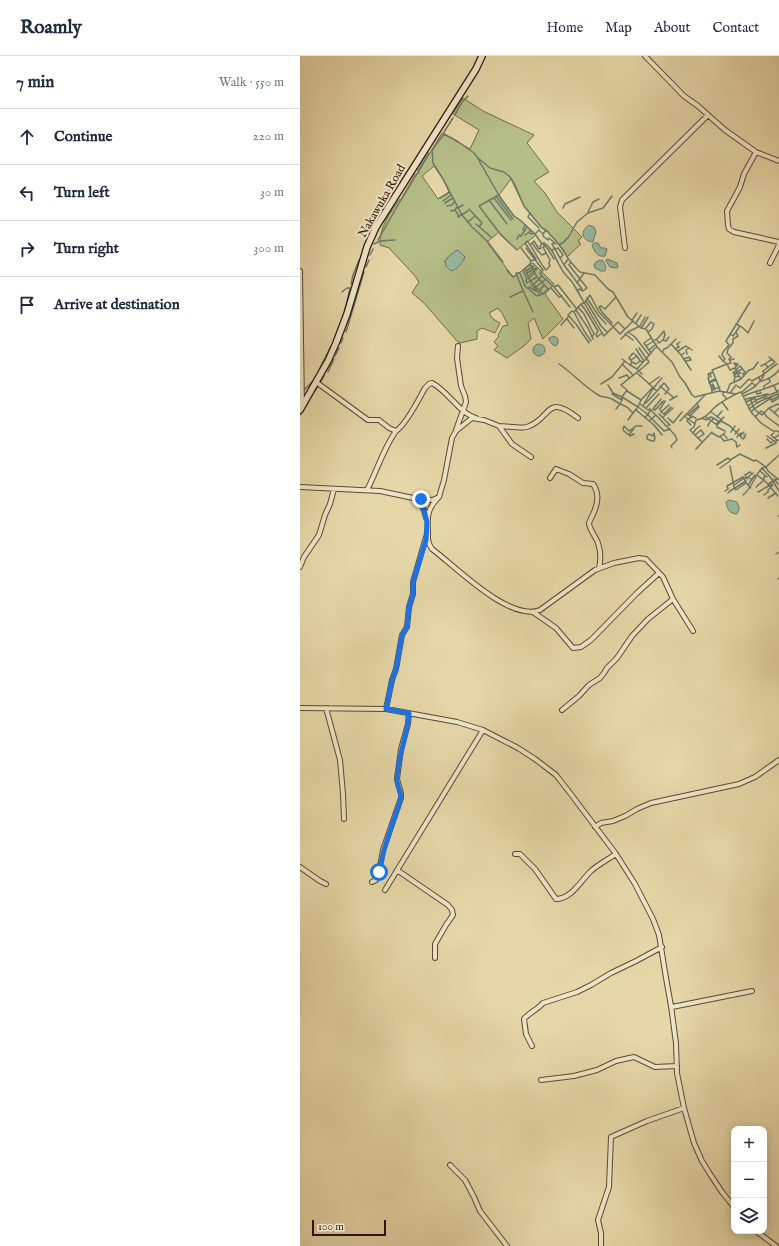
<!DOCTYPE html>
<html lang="en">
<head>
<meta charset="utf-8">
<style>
	:root { --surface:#fff; --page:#f2f2f3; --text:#1f2937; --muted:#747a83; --line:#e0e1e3 }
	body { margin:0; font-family:"IM FELL English",serif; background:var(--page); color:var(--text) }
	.controls { position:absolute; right:12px; bottom:12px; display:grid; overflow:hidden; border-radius:8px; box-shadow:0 2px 10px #0003 }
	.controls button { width:36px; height:36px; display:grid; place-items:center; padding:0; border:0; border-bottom:1px solid var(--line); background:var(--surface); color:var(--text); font:20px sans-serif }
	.scale { position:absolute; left:12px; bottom:10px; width:74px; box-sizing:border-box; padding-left:4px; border:2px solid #2b180e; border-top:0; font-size:11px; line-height:14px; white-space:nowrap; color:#2b180e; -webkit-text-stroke:3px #efe5c6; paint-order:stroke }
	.stop { position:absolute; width:12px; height:12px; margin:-9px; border:3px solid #1a73e8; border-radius:50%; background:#fff }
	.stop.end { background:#1a73e8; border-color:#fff; box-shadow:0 1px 4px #0008 }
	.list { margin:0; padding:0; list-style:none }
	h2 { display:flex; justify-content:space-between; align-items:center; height:52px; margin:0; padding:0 16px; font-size:17px }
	h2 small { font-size:13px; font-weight:400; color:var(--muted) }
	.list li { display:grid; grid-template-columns:26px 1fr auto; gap:12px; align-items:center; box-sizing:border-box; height:56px; padding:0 16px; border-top:1px solid var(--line) }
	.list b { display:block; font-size:15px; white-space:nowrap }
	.list em { font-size:13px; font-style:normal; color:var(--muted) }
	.icon { flex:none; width:22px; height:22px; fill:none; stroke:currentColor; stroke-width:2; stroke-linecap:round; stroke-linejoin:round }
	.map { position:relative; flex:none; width:479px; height:1190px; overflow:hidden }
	header { display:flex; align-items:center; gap:24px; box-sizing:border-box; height:56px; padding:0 20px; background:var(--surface); border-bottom:1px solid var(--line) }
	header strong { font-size:19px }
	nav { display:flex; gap:22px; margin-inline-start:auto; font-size:14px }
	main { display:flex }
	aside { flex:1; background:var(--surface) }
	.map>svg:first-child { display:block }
</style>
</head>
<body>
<header>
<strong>Roamly</strong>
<nav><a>Home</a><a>Map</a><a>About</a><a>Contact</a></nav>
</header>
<main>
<aside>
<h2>7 min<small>Walk · 550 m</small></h2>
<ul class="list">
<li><svg class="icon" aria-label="ahead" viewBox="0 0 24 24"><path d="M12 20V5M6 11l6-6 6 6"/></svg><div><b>Continue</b></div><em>220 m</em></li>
<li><svg class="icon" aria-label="left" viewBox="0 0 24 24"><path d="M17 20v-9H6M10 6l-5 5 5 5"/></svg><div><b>Turn left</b></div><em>30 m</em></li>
<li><svg class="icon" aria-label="right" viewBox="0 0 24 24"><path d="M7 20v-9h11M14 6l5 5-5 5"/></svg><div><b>Turn right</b></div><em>300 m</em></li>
<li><svg class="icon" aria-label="arrive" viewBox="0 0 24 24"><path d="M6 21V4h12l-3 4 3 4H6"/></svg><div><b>Arrive at destination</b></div></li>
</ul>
</aside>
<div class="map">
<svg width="479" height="1190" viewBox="0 0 479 1190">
	<rect width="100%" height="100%" fill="#e6d7a8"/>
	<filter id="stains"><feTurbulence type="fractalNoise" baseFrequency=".005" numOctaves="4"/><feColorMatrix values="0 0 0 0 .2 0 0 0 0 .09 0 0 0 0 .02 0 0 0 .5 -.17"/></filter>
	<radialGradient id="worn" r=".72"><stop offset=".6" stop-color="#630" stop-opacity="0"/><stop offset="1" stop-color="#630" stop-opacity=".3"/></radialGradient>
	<path fill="#b6be87" stroke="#706b4a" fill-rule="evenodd" d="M163,42L183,55L234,79L227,87L249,116L234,125L245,137L257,156L282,181L279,184V187L281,188L267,201C261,191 252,178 242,172L224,150L211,123L199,139L214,160L220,164L236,179L217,194L199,176L187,186L213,221L233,207L254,228L245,238L263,263L243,283L234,262L228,267L231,283L224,290L207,302L194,294L198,290L194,286L199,280L198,279L203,270L208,269L202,257L198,252L189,257L193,263L200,267L195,277L182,272L177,275V283L160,287L157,285L124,247L112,237L119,226L115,220L89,192L80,189C79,172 90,157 99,144L102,143L142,77L170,93L179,74L153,58ZM134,110L143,123L149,136L138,143L122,120ZM149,200L165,201L159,209L146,210L145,205Z"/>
	<path fill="#97baa3" stroke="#6c7967" d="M289,169L294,171L296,175L293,186C288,186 280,181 284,174C285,172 287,171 289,169Z
		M294,187H298L301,192H305L307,193L305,200C298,202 294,195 292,189Z
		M157,194L159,195L165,201C163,206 157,214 151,215L146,210L145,205L149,200Z
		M307,203L317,207L318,211L317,212L310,211L306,205Z
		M300,204L303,205C305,208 307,212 305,215H301L295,212L294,209L296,206Z
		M254,280L258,283V287L256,290L253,289L249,284V282Z
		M233 294a6 6 0 1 1 12 0a6 6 0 1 1-12 0Z
		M429,444L437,446L439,451V454L437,458C429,458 427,452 426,446Z"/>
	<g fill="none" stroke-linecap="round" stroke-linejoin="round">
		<path stroke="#6c7967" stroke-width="1.5" d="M155,59L162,46L168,40
			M153,62L144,76V78L157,85L174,97L177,101L201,143L214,160L220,164L235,178L242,188L244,187C254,193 255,203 261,212C264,219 271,223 274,229C284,246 293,263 304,280L318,266L325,273
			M144,78L132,94L133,107L143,123L162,159L172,171L187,185L203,206
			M177,101L190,112L204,116L210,121L214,127L224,150L242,172L246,174L256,185L264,195L269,204L276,212L280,216L295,219L308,233L313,236L328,261L341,272L346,273L357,291L372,306L380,321L385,327L392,339L395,341L419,335L436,338L441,336L451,356L461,367L473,375H477L479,376
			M118,115L129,97
			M93,130L98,125L103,116
			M199,139L179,150L201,179L217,194
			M196,140L213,163
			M140,142L150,136
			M194,142L211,164
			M189,144L207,168
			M143,145L151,139
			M145,147L153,142
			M147,150L152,149L155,145
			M158,152L163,149
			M263,152L265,148L280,141
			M169,153L182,167L179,171
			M155,154L159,160
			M151,155L155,154L157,151
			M288,156L293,146L299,143
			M230,157L228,161L239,172
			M80,159L91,141L92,138L88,135L91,133
			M158,161L168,155
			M168,166L175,160
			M176,168L191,181
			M231,174L229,176L231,178L234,177
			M246,174L243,178V180L248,184L249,182L256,188
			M224,175L223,173L225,169
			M235,178L239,174L243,178
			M225,179L229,176
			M217,183L219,179L221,180L227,171
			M78,184L115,119L119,116
			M227,185C235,194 238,205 246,214L250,210L249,207L250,204L243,191L245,190L243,188
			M232,187L238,195L242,199L246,197
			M254,187L252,188L255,193L258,192L263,199L260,202L264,209
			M74,188L80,185L95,184
			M230,189L234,185L239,193L241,192L240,190L241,189
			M259,189L264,186L267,182H268L277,166L288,157L303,152L312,140
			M245,190L248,193L254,203
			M221,192L231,205L236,203L225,187L226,186
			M226,192L243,214L240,217L242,220L254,231L270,251
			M252,194L255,193L260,202
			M70,199L73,193
			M268,203L264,209L282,233
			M271,206L269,209L287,232L283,235L279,233L277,235
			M230,208L223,214L227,223L226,224L227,227L230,225L243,238L248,233L251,232L259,241L262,240
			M66,211L69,204
			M225,213L230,225L237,221L230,208L231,205
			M207,214L213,221L217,219
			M226,215L234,210
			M227,217L236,212
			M228,220L237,213
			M237,221L248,233
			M229,222L235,217
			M277,227L284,217
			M51,228L53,219L59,204
			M234,228L242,220
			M231,229L235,232
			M237,230L246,223
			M229,231L236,235L235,232L240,239
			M254,231L258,229L276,252
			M240,234L244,229
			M42,236L47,232H50L44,259
			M210,241L223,235
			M287,242L298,259L306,268
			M286,245L301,270L307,276
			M281,248L286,255L298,275L296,278L297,281L302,277
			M278,251L284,258L294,278L292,281
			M276,254L288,272L293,283
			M233,256L222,232L216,217H220L225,230L237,240L243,238
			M274,256C279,266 284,276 291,285
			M269,260L276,268L289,287
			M267,263L274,272
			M332,264L337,257
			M312,267L302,256L299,251L301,250L305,253L316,241
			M336,267L341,259
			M261,269L269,260L268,259L272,255L274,256L281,248L284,247L290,239L299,256L320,278L333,265
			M440,270L443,272L448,277L454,265
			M342,271L348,261
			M346,272L351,266L354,268L352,273L348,276
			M46,276L64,216
			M328,276L335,281L349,299
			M436,276L438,280L433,283V287L428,293L427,297L431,301L429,303L431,307L427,308L430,314L435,312L438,308
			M325,278L333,284
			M430,278L433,280L440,270L436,268
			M351,282L344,287L351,297L354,293L357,291
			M321,283L328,276L340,270L345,261
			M357,284L359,287L363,284L366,285L369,281
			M41,287L43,282
			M371,288L376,283
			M346,290L358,282L364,275L365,279L363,284
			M336,293L344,305
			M375,293L379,291L377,288L380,286
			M349,294L356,288
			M363,295L364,293L367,292L371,288L381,299
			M378,295L386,290L392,294
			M384,297L381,299L391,314
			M387,298L386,294L389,292
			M35,300L39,292
			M419,300L423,305
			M469,301L475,306
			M322,303L330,309
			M384,303L389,301L391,304L386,305
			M331,304L337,300
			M430,304L434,303
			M332,306L336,308L340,305
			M259,308C274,318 284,331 300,340C303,341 305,341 309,342C313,343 317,346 320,348L322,344
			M477,308C470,312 466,318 459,321L460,325C467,325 475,319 479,314
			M323,309L333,319
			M436,310L434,307L438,308
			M461,310L465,308
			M468,311L465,308L472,303
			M20,312L31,290
			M337,313L351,297
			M436,313L439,320L441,323
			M28,316L34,303
			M413,316L420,334L419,335
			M337,317L357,335L364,327L369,333L365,338
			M410,317L411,321
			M433,317L440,310L445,316L443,318L444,320
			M342,318L337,313L330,309L332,306L329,302L333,297L337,300L340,305L343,306
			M434,318L442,313
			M464,318L463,315L475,306
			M434,320L437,317H441
			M319,322L327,319L329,322
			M409,326L415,323
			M434,326L435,321L439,320
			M20,327L24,320
			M409,327L416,324
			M301,328L312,321L325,305
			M349,328L359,321
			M413,328L415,333
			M308,329L313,337L322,341L327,334L321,329C330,321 340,315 349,306L339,292
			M412,329L414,334
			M360,330C365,335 369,337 374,342
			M474,330L477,336L479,334
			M464,332V330L470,326L469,322
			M5,333L12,326
			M412,334L420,331
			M327,335L341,344L338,351L346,357L364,375L370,373
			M456,335L457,338L461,337L460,336
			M14,336L18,330
			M423,336V339L427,343
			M427,336L430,328L441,323L449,314L453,313L458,306
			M442,336L452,327L456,330
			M412,337C413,332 409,327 408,322H409L408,318L413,316L412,314L427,308L423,305L425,303L422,299L423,296L429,289L426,285L450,246
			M430,337L436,329L440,332L449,323L452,325L459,321
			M312,338L322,344V341L338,351L333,357
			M442,338C452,333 459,329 464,319
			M463,339L465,343L478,338
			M444,340C455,335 468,333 479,327
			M454,341L457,347L465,343
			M450,342L454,353L462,359L464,357L467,361L479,370
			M446,343L468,338L469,339L477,336L479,340L471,344
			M341,344L353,331
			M370,344L377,340
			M456,344L467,340L466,338
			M471,344L472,346L479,342
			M345,346L346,347L357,335
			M422,346L428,354
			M446,346L455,342
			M340,348L348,354L350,353L375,379L377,384L371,390L372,392
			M343,350C348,340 354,330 362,322
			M448,350L456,344
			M346,352L359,338
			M357,352L355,354L353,353L361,343
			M358,352H357L363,345
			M469,352L478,348L479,349
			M316,353L320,348L327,351L333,357L328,364
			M449,353L457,347
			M336,354L354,369L362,379
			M361,356L360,353L365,345
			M411,356L422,364
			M451,356L454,353L471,342
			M474,357L479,352
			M359,358L370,369H368
			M364,358L361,356L369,349
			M364,358L371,351
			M386,358L396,362
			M389,358L398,350
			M0,359L12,339
			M384,360L388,363L392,361
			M390,360L399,351L397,347
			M456,360L461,355L464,357L469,352L479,361
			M363,361L373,352
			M406,361L417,369V371L425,375
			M417,361L422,355
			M345,362L351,354
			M368,362L373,367L382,356
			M402,362L406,364L411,361L420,366
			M388,363L395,368
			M388,363L387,365L391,369
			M349,365L356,359
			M380,365L405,339
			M416,368L424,361
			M417,369L421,365L430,370L443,383L445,381L444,380L446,378
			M408,370L409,367L414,362
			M431,376L435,370
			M354,377L355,382L354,385H352L347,383V380L349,378L353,380Z
			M393,377L396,373L400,370
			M412,377L419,381L425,377
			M474,377L471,379L474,382
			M334,378L330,380L324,375L323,373L324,370L329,375L336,370H342
			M423,378L427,382
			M435,378L439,373
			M329,379L334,372
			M395,379L401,374L404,378L398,382
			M420,380L424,385L432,383L436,386L437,391L440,389
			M440,380L444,376
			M467,380L474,385
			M437,381L441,377
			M467,383L471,387L474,385H476
			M477,384L474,382L479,379
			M402,386L390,374L394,371L396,364C407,363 411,353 419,348C424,344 431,341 436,338
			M466,392L476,387V385L479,384
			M396,393L412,376
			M417,409L428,402L430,404L440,398L454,405L456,404L466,411L479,399
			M430,410L434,431L436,434L446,427L451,432
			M420,412L430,405V404
			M460,415L467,421
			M457,419L466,426L478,440
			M448,421L447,423L445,419L450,416L452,418
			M451,423L448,421L453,417
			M474,423L478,428
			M479,424L468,415L466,411L462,412L471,422L479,435
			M468,428L477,423
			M434,429L446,421
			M448,429L455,419
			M456,431L464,424V421L466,420
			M425,435L428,433L427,430L443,421L446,426
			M458,436L472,428
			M428,437L430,435L446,425
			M443,439C453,431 454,420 462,412
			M464,439L468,436V434L473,429
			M468,442L476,437
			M478,460H479
			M476,498L479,496
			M478,523L479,522"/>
		<g stroke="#5a4834" stroke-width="6">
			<path id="minor" d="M345,0L384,40L398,50L425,74L456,96L479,105
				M456,96L444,118L440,131L427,155L428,169L429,173L434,176L479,186
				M325,192L320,151L322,144L408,59
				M470,207L479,189
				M0,215L2,351
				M16,326L68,364H79L89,372L96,375C106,369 119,343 125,332L129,328L132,327C148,335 159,357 176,362
				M199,370C207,370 221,373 227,371C252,363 245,336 278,362
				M156,374L166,346L165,340L161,330L157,302L158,290
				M250,422L256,413L269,418L283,427L293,428C300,438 298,448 293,458C292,461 290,464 289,467C289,473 296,481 298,487C301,496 301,504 299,512
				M0,431L80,435L118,443L124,454L126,462
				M67,434C77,415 83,393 96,375
				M139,441C128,452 127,459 128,474C128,481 127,486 132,493C155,510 209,566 240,554L295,514L314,507L339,502L346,503L363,521L373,543L393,575
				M118,443L133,444L139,441L144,424L152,382L156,375L172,362L184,364L199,370L212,388L231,401
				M0,511L4,501L19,479L25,459L30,448L34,433
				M233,556L256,572L273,592L281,591L291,584L337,537L359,517
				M0,652L86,653L157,666L183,674L218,692L235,703L256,719L270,737L316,798L335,828L353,863L359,879L366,922L371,950L376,987L377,1017L384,1052L394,1087L402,1105L410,1118L422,1136L434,1151
				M26,652L40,704L43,738L44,763
				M86,653L92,624L96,613L102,579L107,571L109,551L113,538V526L126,481
				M262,654L279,640L289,629L300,622L304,617L307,612L317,602L332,580L348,563L373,543
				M295,771L301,767L313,765L325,760L337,753L351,747L439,728L455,721L479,704
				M215,798H220L235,813L256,843C271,843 280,826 290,816C297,809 307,804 316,798
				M0,811L20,825L26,828
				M97,814L148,849L152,854L153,859L146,869L135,888V902
				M72,826L76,824L78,821L83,794L101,742V737L97,723L101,693L108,668L109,657
				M85,834L183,674
				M372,951L452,935
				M232,990L226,978L224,963C230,956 237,954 243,947L277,936L291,929L311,917L336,905L362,891
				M241,1024L274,1020L297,1014L316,1005L334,1001L355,1011L377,1010
				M150,1109L165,1124L174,1141L180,1155L207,1190
				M456,1175L476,1190
				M301,1190V1177L298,1164L309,1131L311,1081L347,1065L384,1052"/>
		</g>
		<g stroke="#2b180e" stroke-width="8">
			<path id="secondary" d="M0,354L28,305L36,287L47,258L67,191L76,171L176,13L182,0"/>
		</g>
		<use href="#minor" stroke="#efe5c6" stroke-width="4"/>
		<use href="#secondary" stroke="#efe5c6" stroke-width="5.5"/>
	</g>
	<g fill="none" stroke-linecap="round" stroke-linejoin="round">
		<path stroke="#1a73e8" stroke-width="5" d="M79,816L84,794L101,742C101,736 97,730 97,724C97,701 108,680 109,657L86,653L92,624L96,613L102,579L107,571L109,551L113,538V526L126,484L127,466L124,454L118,443H121"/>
	</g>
	<g text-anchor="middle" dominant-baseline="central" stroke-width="4" stroke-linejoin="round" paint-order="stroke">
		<g font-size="12" fill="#2b180e" stroke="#efe5c6">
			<text transform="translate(82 145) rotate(-60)">Nakawuka Road</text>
		</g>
	</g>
	<rect width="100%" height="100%" filter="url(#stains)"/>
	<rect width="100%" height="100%" fill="url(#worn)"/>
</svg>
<div class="controls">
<button>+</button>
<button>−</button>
<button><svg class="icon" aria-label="layers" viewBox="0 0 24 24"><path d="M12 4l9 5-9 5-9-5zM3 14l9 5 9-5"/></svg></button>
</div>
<div class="scale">100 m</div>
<div class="stop" style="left:79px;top:816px"></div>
<div class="stop end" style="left:121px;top:443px"></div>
</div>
</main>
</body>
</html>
